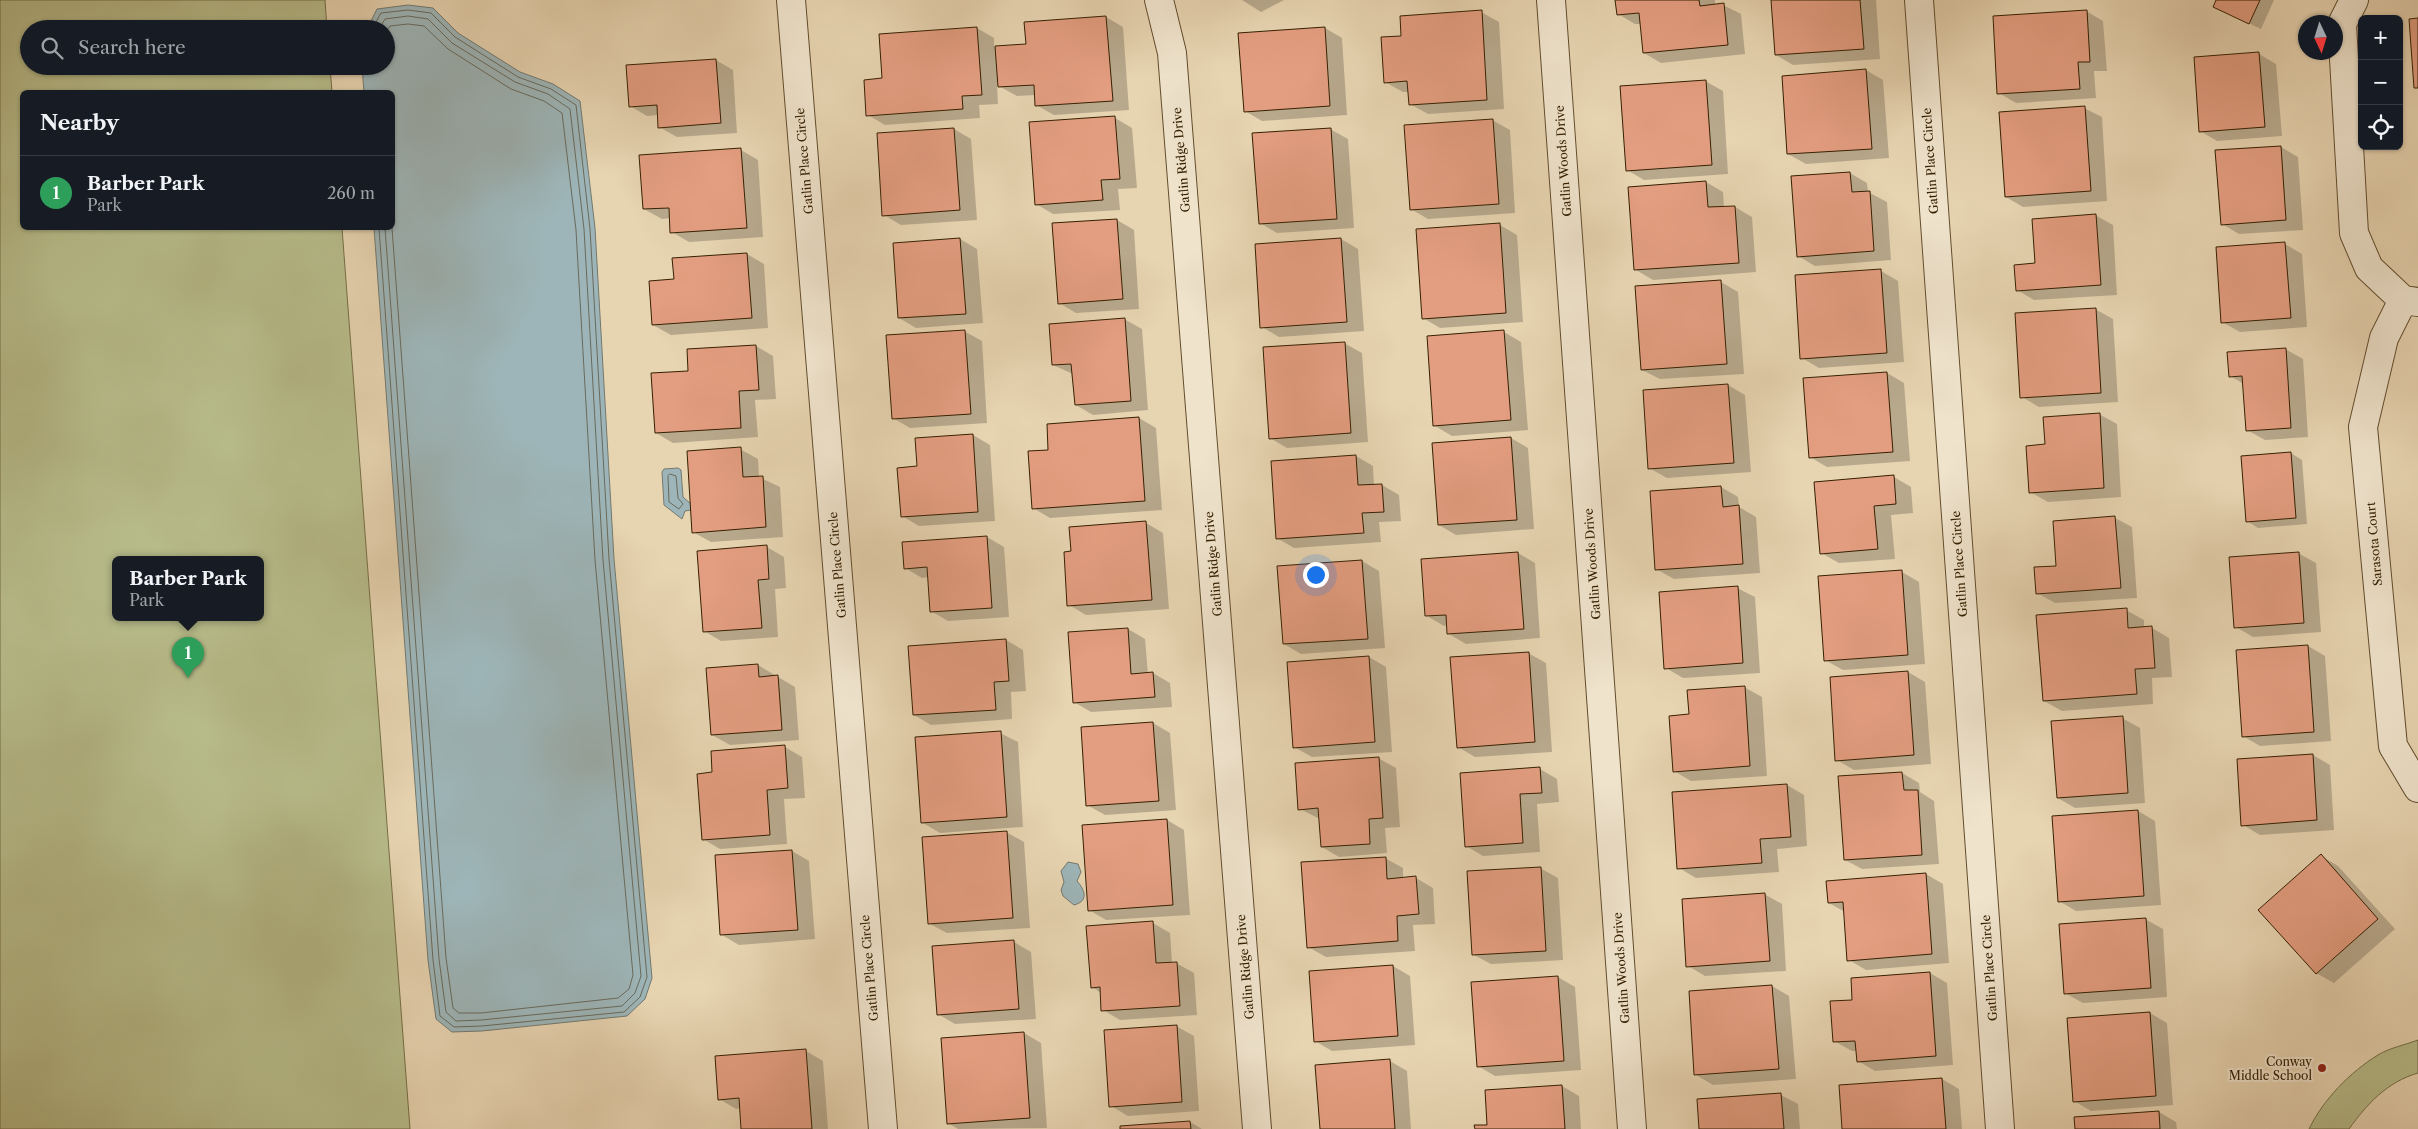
<!DOCTYPE html>
<html lang="en">
<head>
<meta charset="utf-8">
<style>
	:root { --surface:#171b24; --page:#20242c; --text:#f1f3f6; --muted:#9ea1a6; --line:#363941; --accent:#1a73e8 }
	body { margin:0; font-family:"Libre Caslon Text",serif; background:var(--page); color:var(--text) }
	.controls { position:absolute; right:15px; top:15px; display:grid; overflow:hidden; border-radius:8px; box-shadow:0 1px 4px #0004 }
	.controls button { width:45px; height:45px; display:grid; place-items:center; padding:0; border:0; border-bottom:1px solid var(--line); background:var(--surface); color:var(--text); font:25px sans-serif }
	.compass { position:absolute; left:2298px; top:15px; width:45px; height:45px; border-radius:50%; background:var(--surface); box-shadow:0 1px 4px #0004; rotate:176deg }
	.you { position:absolute; left:1315px; top:574px; width:18px; height:18px; margin:-12px; border:4px solid #fff; border-radius:50%; background:#1a73e8; box-shadow:0 0 0 8px #1a73e833 }
	.badge { display:grid; place-items:center; width:32px; height:32px; border-radius:50%; background:var(--accent); color:#fff; font-size:16px; font-weight:700 }
	.pin { position:absolute; translate:-50% -41px; filter:drop-shadow(0 1px 2px #0008) }
	.pin::after { content:''; position:absolute; top:26px; width:18px; height:15px; background:inherit; clip-path:polygon(0 0,100% 0,50% 100%) }
	.popup { position:absolute; left:112px; top:556px; width:152px; height:65px; box-sizing:border-box; display:grid; place-content:center; border-radius:8px; background:var(--surface); filter:drop-shadow(0 1px 4px #0005); font-size:16px; white-space:nowrap; color:var(--muted) }
	.popup b { font-size:19px; color:var(--text) }
	.popup::after { content:''; position:absolute; left:50%; top:100%; margin-left:-10px; border:10px solid transparent; border-top-color:var(--surface) }
	.list { margin:0; padding:0; list-style:none }
	h2 { display:flex; justify-content:space-between; align-items:center; height:65px; margin:0; padding:0 20px; font-size:21px }
	h2 small { font-size:16px; font-weight:400; color:var(--muted) }
	.list li { display:grid; grid-template-columns:32px 1fr auto; gap:15px; align-items:center; box-sizing:border-box; height:75px; padding:0 20px; border-top:1px solid var(--line) }
	.list b { display:block; font-size:19px; white-space:nowrap }
	.list p { margin:0; font-size:16px; white-space:nowrap; color:var(--muted) }
	.list em { font-size:16px; font-style:normal; color:var(--muted) }
	.icon { flex:none; width:28px; height:28px; fill:none; stroke:currentColor; stroke-width:2; stroke-linecap:round; stroke-linejoin:round }
	.map { position:relative; flex:none; width:2418px; height:1129px; overflow:hidden }
	.search { position:absolute; background:var(--surface); box-shadow:0 1px 4px #0004; left:20px; top:20px; width:375px; height:55px; display:flex; align-items:center; gap:12px; box-sizing:border-box; padding:0 18px; border-radius:28px; color:var(--muted); font-size:19px }
	.panel { position:absolute; background:var(--surface); box-shadow:0 1px 4px #0004; left:20px; top:90px; width:375px; height:140px; border-radius:8px }
	.map>svg:first-child { display:block }
</style>
</head>
<body>
<div class="map">
<svg width="2418" height="1129" viewBox="0 0 2418 1129">
	<rect width="100%" height="100%" fill="#e7d4b1"/>
	<filter id="stains"><feTurbulence type="fractalNoise" baseFrequency=".004" numOctaves="4"/><feColorMatrix values="0 0 0 0 .2 0 0 0 0 .09 0 0 0 0 .02 0 0 0 .5 -.17"/></filter>
	<radialGradient id="worn" r=".72"><stop offset=".6" stop-color="#630" stop-opacity="0"/><stop offset="1" stop-color="#630" stop-opacity=".3"/></radialGradient>
	<path fill="#b7bc8a" stroke="#766e46" fill-rule="evenodd" d="M0,0H325L327,29H29V66H330L332,92H22V228H342L410,1129H0ZM116,559H260V617H116Z
		M2418,1040V1073C2387,1082 2367,1104 2349,1129H2309C2323,1100 2350,1072 2378,1055C2389,1048 2405,1045 2418,1040Z"/>
	<path fill="#9db5b8" stroke="#73796f" d="M408,5L433,8L458,33L520,72L553,84L580,101L595,228L614,559L652,978L645,999L627,1016L482,1031L452,1032L436,1019L428,960L374,228H392V92H364L362,66H386V29H367L377,9Z
		M678,468L681,470L683,497L691,504V510L685,511L682,519L664,505L662,472L664,469Z
		M1068,862L1078,864L1081,872L1077,881C1085,890 1089,901 1074,905L1063,896L1061,890L1064,882L1061,871Z"/>
	<path fill="#0003" d="M1242,0H1284L1261,12Z
		M1617,0H1715V5H1723L1741,14L1745,54L1661,63L1644,53L1641,24H1635L1618,14Z
		M1772,0H1876L1880,59L1793,65L1776,55Z
		M2217,0H2274L2261,29L2214,7Z
		M2086,11L2103,21L2107,71H2094L2096,98L2016,103L1999,93Z
		M1481,12L1499,22L1504,109L1428,114L1410,104L1409,92H1403L1385,82L1403,37Z
		M1106,17L1123,27L1129,110L1054,115L1036,105V95L1017,96L997,85L998,104L979,105L980,118L885,125L868,115L883,79L977,28L994,38V47L1027,45Z
		M1325,28L1342,38L1347,115L1262,121L1245,111Z
		M2259,54L2276,64L2282,136L2217,141L2200,131L2195,58Z
		M716,60L733,70L737,133L677,137L659,127V115L647,116L630,106Z
		M1866,70L1883,80L1889,158L1806,164L1788,154Z
		M1705,81L1723,91L1728,174L1644,180L1627,170Z
		M2084,108L2102,117L2107,201L2023,207L2006,197Z
		M1115,118L1132,128L1137,188L1118,189L1120,210L1053,214L1036,204L1030,123Z
		M1492,120L1510,130L1515,213L1428,219L1411,209Z
		M954,129L971,139L977,220L901,225L884,215Z
		M1330,129L1348,139L1354,228L1277,233L1260,223Z
		M2281,147L2298,157L2303,230L2239,234L2222,224Z
		M741,150L758,160L763,237L689,242L672,232L671,218L662,219L644,209Z
		M1850,173L1867,183L1868,192L1887,202L1891,260L1815,266L1798,256Z
		M1706,182L1723,192L1724,208L1735,207L1752,217L1756,272L1653,280L1636,270Z
		M2095,215L2113,225L2117,295L2034,300L2017,290L2036,265Z
		M1117,220L1134,230L1139,309L1076,313L1059,303Z
		M1500,225L1517,235L1523,322L1440,328L1423,318Z
		M960,239L977,249L983,323L916,328L899,318L894,244Z
		M1341,239L1358,249L1364,331L1279,337L1262,327Z
		M2285,244L2302,254L2307,327L2240,332L2222,322Z
		M747,254L764,264L768,328L671,335L653,325L675,280Z
		M1881,271L1898,281L1904,362L1819,368L1802,358Z
		M1721,282L1738,292L1744,374L1660,379L1642,370Z
		M2095,309L2113,319L2118,402L2039,407L2022,397Z
		M1124,319L1142,329L1148,410L1093,415L1076,405L1073,374L1053,365Z
		M964,331L982,341L987,423L910,428L893,418Z
		M1504,332L1521,342L1528,430L1452,436L1435,426Z
		M1344,343L1362,353L1368,442L1287,448L1270,438Z
		M756,346L773,356L776,399L755,400L758,437L673,443L656,433L690,372Z
		M2285,349L2303,359L2308,437L2265,440L2247,430L2244,384L2230,376Z
		M1887,373L1904,383L1910,461L1827,467L1810,457L1804,379Z
		M1728,385L1745,395L1751,472L1667,478L1649,468Z
		M2099,414L2117,424L2121,497L2048,502L2030,492L2046,446Z
		M1139,418L1156,428L1162,510L1050,518L1033,508L1050,451Z
		M973,435L990,445L995,521L919,526L902,516L919,468Z
		M1511,438L1528,448L1534,529L1456,535L1439,525L1433,444Z
		M740,449L758,459L759,477L780,487L783,537L711,542L693,532Z
		M2291,453L2302,460L2307,524L2258,528L2247,521Z
		M1356,456L1373,466L1374,486L1382,485L1399,495L1401,521L1379,522L1381,542L1294,548L1277,538Z
		M1894,477L1911,487L1913,513L1891,515L1895,559L1839,563L1821,553Z
		M1721,487L1738,497L1739,507L1756,517L1760,573L1674,579L1656,569Z
		M2115,518L2132,527L2137,598L2055,603L2037,593L2058,567L2054,522Z
		M1146,523L1163,533L1169,609L1086,615L1069,605L1072,552Z
		M987,537L1004,547L1009,617L948,621L931,611L929,577L922,578L905,568Z
		M767,547L784,557L786,588L775,589L778,637L721,641L704,631Z
		M1518,553L1535,563L1540,638L1466,644L1449,634L1448,625L1444,626L1427,616Z
		M2298,553L2316,563L2321,632L2253,637L2236,627Z
		M1362,561L1379,571L1385,648L1301,654L1284,644Z
		M1902,572L1919,582L1925,664L1843,670L1825,660Z
		M1737,588L1755,597L1760,673L1683,678L1666,668Z
		M2126,610L2144,620V628H2152L2169,638L2172,677L2152,678L2153,704L2062,711L2044,701Z
		M1128,629L1145,639L1148,674L1153,673L1170,683L1172,707L1091,712L1074,702Z
		M1006,640L1023,650L1026,691L1011,692L1012,719L931,725L914,715Z
		M2308,646L2325,656L2331,741L2260,746L2243,736Z
		M1528,653L1546,663L1552,752L1475,757L1458,747Z
		M1369,657L1386,667L1392,752L1312,757L1294,747Z
		M758,665L795,687L799,740L730,745L712,735L708,669Z
		M1908,672L1925,682L1931,764L1854,770L1837,760Z
		M1744,687L1762,697L1767,776L1691,781L1674,771L1690,716Z
		M2122,718L2140,728L2145,803L2075,808L2058,798Z
		M1153,723L1170,733L1176,810L1105,815L1087,805L1082,728Z
		M1000,733L1018,742L1023,827L940,833L923,823Z
		M785,747L802,757L805,798L784,799L787,844L720,849L703,839L714,774Z
		M2313,755L2330,765L2334,830L2260,835L2243,825Z
		M1378,758L1396,768L1400,827L1385,828L1387,853L1339,857L1322,847L1320,819L1300,809Z
		M1540,769L1557,779L1559,802L1537,804L1540,852L1483,856L1466,846Z
		M1902,773L1919,783L1920,792L1934,801L1939,864L1862,869L1845,860L1839,778Z
		M1787,785L1804,795L1807,846L1777,849L1779,872L1696,878L1679,868Z
		M2138,811L2155,821L2161,905L2076,911L2059,901Z
		M1167,820L1184,830L1190,915L1106,920L1089,910Z
		M1006,832L1024,842L1030,928L947,933L930,924Z
		M792,851L809,861L815,939L739,945L722,935Z
		M2321,856L2338,866L2395,929L2334,983L2316,973Z
		M1385,858L1403,868V879L1416,878L1433,888L1435,924L1413,925L1415,951L1326,957L1308,947Z
		M1540,868L1558,878L1563,960L1491,964L1474,955Z
		M1926,874L1943,884L1949,963L1866,970L1849,960L1845,912L1829,903Z
		M1764,894L1782,904L1786,971L1705,976L1688,966Z
		M2145,919L2163,929L2167,997L2083,1003L2065,993Z
		M1153,923L1170,933L1172,963H1176L1194,973L1197,1015L1120,1020L1103,1010L1101,993L1092,987Z
		M1014,942L1031,952L1036,1019L955,1024L938,1014Z
		M1393,966L1410,976L1415,1045L1332,1051L1315,1041Z
		M1930,973L1947,983L1953,1065L1875,1071L1858,1061L1857,1051H1852L1834,1041L1854,1001Z
		M1558,977L1575,987L1581,1070L1495,1076L1478,1066Z
		M1772,986L1789,996L1796,1079L1713,1085L1696,1075L1690,992Z
		M2150,1013L2167,1023L2173,1105L2091,1111L2074,1101Z
		M1176,1026L1194,1036L1199,1111L1128,1116L1111,1106Z
		M1024,1033L1041,1043L1047,1128L958,1129L948,1123Z
		M806,1051L823,1061L828,1129H742L741,1108L736,1109L719,1099Z
		M1390,1061L1407,1071L1411,1129H1321Z
		M1942,1079L1959,1089L1962,1129H1843L1840,1086Z
		M1562,1086L1579,1096L1581,1129H1476L1489,1126Z
		M1781,1095L1798,1104L1800,1129H1700Z
		M2159,1112L2176,1122L2177,1129H2076Z
		M1190,1122L1202,1129H1121Z"/>
	<g fill="none" stroke-linecap="round" stroke-linejoin="round">
		<path stroke="#696a5c" stroke-width="1" d="M372,29L381,13L408,10L431,13L455,37L518,77L551,89L576,105L590,229L609,559L647,977L640,997L624,1012L482,1026L454,1027L440,1016L433,960L379,228
			M379,29L385,19L408,16L428,19L452,43L515,82L548,94L570,109L584,229L603,560L641,976L635,993L622,1006L481,1020L456,1021L446,1012L439,959L385,228
			M386,32L390,26L408,24L424,26L448,49L511,89L544,101L562,113L576,230L595,560L633,975L629,989L618,998L481,1013H459L453,1008L446,958L392,228
			M670,474L676,476L678,498L683,504L679,509L669,502L668,476Z"/>
	</g>
	<path fill="#e39d80" stroke="#352001" d="M1615,0H1699L1700,6L1724,3L1728,45L1643,53L1639,13L1617,15Z
		M1771,0H1860L1864,49L1775,55Z
		M2216,0H2260L2249,24L2213,7Z
		M1482,10L1487,100L1409,105L1407,81L1384,83L1381,37L1401,36L1400,16Z
		M2087,10L2090,62H2078L2080,89L1997,94L1993,16Z
		M1106,16L1113,101L1035,106L1034,85L998,87L995,46L1026,44L1024,22Z
		M2418,18V88H2414L2409,19Z
		M977,27L982,95L962,96L963,109L866,116L864,80L882,78L879,34Z
		M1325,27L1330,106L1244,112L1238,33Z
		M2259,52L2265,127L2199,132L2194,57Z
		M716,59L721,123L658,128L657,105L629,107L626,65Z
		M1866,69L1872,149L1787,154L1782,76Z
		M1706,80L1712,165L1626,171L1620,86Z
		M2085,106L2091,191L2005,197L1999,112Z
		M1115,116L1120,179L1101,180L1103,200L1035,205L1029,122Z
		M1493,119L1499,204L1410,210L1404,125Z
		M954,128L960,210L882,216L877,133Z
		M1331,128L1337,219L1259,224L1252,133Z
		M2281,146L2286,220L2221,225L2215,150Z
		M741,148L747,228L670,233L669,208L643,209L639,155Z
		M1850,172L1852,192L1870,191L1874,251L1797,257L1791,176Z
		M1706,181L1708,207L1735,206L1739,263L1634,270L1628,187Z
		M2096,214L2101,285L2016,291L2014,265L2035,263L2032,219Z
		M1117,219L1123,299L1058,304L1052,223Z
		M1500,223L1506,313L1422,319L1416,229Z
		M960,238L966,314L898,318L893,243Z
		M1341,238L1347,322L1260,328L1255,244Z
		M2285,242L2291,318L2221,323L2216,247Z
		M747,253L752,318L652,325L649,281L674,279L672,258Z
		M1881,269L1887,353L1800,359L1795,275Z
		M1721,280L1727,364L1641,370L1635,286Z
		M2096,308L2101,393L2020,398L2015,313Z
		M1125,318L1131,401L1075,405L1071,364L1052,365L1049,324Z
		M965,330L971,414L892,419L886,335Z
		M1504,330L1511,420L1433,426L1427,336Z
		M1345,342L1351,433L1269,439L1263,347Z
		M756,345L759,390L739,391L741,428L655,433L651,373L688,371L687,349Z
		M2286,348L2291,428L2246,431L2242,376L2229,377L2227,352Z
		M1887,372L1893,452L1809,458L1803,378Z
		M1728,384L1734,463L1648,469L1643,390Z
		M2100,413L2104,488L2029,493L2026,446L2045,444L2043,417Z
		M1139,417L1145,501L1032,509L1028,451L1048,450L1047,424Z
		M973,434L978,512L901,517L897,468L917,466L915,438Z
		M1511,437L1517,520L1438,525L1432,443Z
		M741,447L743,477L763,476L766,527L692,533L687,451Z
		M2291,452L2296,518L2246,522L2241,456Z
		M1356,455L1358,485L1382,484L1384,512L1362,513L1364,533L1276,539L1271,461Z
		M1894,475L1896,504L1874,506L1878,549L1820,554L1814,482Z
		M1721,486L1723,507L1739,505L1743,564L1655,570L1650,491Z
		M2115,516L2121,588L2036,594L2034,567L2056,566L2053,521Z
		M1146,521L1152,600L1067,606L1064,552L1071,551L1069,527Z
		M987,536L992,608L930,612L927,567L904,569L902,542Z
		M767,545L769,579L758,580L762,628L703,632L697,551Z
		M1518,552L1524,629L1447,634L1446,615L1425,616L1421,559Z
		M2299,552L2304,623L2234,628L2229,557Z
		M1362,560L1368,639L1283,644L1277,566Z
		M1902,570L1908,655L1824,661L1818,576Z
		M1738,586L1743,663L1664,669L1659,592Z
		M2127,608L2128,628L2152,626L2155,668L2135,669L2137,694L2043,701L2036,615Z
		M1128,628L1131,674L1153,672L1155,697L1073,703L1068,632Z
		M1006,639L1009,681L994,682L996,710L913,715L908,646Z
		M2308,645L2314,732L2242,737L2236,650Z
		M1529,652L1535,742L1457,748L1450,657Z
		M1369,656L1375,742L1293,748L1287,662Z
		M758,664L759,677L778,675L782,730L711,735L706,668Z
		M1908,671L1914,755L1835,761L1830,677Z
		M1745,686L1750,766L1673,772L1669,716L1689,714L1687,690Z
		M2123,716L2128,793L2057,798L2051,721Z
		M1153,722L1159,801L1086,806L1081,727Z
		M1001,731L1007,817L921,823L915,737Z
		M785,745L788,788L767,790L770,835L702,840L697,774L712,772L711,751Z
		M2313,754L2317,820L2241,826L2237,759Z
		M1379,757L1383,818L1369,819L1370,844L1321,847L1318,808L1298,810L1295,763Z
		M1540,767L1542,793L1520,794L1523,843L1465,847L1460,773Z
		M1902,772L1904,790H1918L1922,855L1844,860L1838,776Z
		M1787,784L1791,837L1760,839L1762,863L1677,869L1672,792Z
		M2138,810L2144,896L2058,902L2052,816Z
		M1167,819L1173,905L1088,911L1082,825Z
		M1007,831L1013,918L928,924L922,837Z
		M792,850L798,930L720,935L715,855Z
		M2321,854L2378,919L2316,974L2258,910Z
		M1386,857L1387,879L1416,876L1419,914L1397,916L1398,941L1307,948L1301,862Z
		M1541,867L1546,951L1472,955L1467,871Z
		M1926,873L1932,954L1847,961L1843,902L1828,903L1826,881Z
		M1765,893L1770,961L1686,967L1682,899Z
		M2146,918L2151,988L2064,994L2059,924Z
		M1153,921L1156,963L1177,962L1180,1006L1101,1011L1100,987L1091,988L1086,926Z
		M1014,940L1019,1009L937,1015L932,946Z
		M1393,965L1398,1036L1314,1042L1309,971Z
		M1930,972L1936,1056L1857,1062L1855,1041L1833,1042L1830,1001L1852,1000L1851,978Z
		M1558,976L1564,1061L1477,1067L1471,982Z
		M1772,985L1779,1069L1694,1075L1689,991Z
		M2150,1012L2156,1096L2073,1102L2067,1018Z
		M1177,1025L1182,1102L1109,1107L1104,1030Z
		M1024,1032L1030,1118L947,1124L941,1038Z
		M806,1049L812,1129H741L739,1098L718,1100L715,1056Z
		M1390,1059L1395,1129H1320L1315,1065Z
		M1942,1078L1946,1129H1842L1839,1085Z
		M1562,1085L1565,1129H1475L1474,1125H1487L1485,1090Z
		M1781,1093L1784,1129H1699L1697,1099Z
		M2159,1111L2160,1129H2075L2074,1117Z
		M1190,1121L1191,1129H1120V1126Z"/>
	<g fill="none" stroke-linecap="round" stroke-linejoin="round">
		<g stroke="#624d2d" stroke-width="30">
			<path id="street" d="M791,0L883,1129
				M1159,0L1172,53L1257,1129
				M1551,0L1632,1129
				M1919,0L2000,1129
				M2354,0L2342,24L2354,233L2369,268L2403,300L2418,302
				M2403,300L2384,338L2363,427L2393,746L2418,788"/>
		</g>
		<use href="#street" stroke="#efe3cc" stroke-width="28"/>
	</g>
	<circle fill="#8f2418" stroke="#efe3cc" stroke-width="2" cx="2322" cy="1068" r="5"/>
	<g text-anchor="middle" dominant-baseline="central" stroke-width="4" stroke-linejoin="round" paint-order="stroke">
		<g font-size="12" fill="#352001" stroke="#efe3cc">
			<text transform="translate(1181 160) rotate(-95)">Gatlin Ridge Drive</text>
			<text transform="translate(804 161) rotate(-95)">Gatlin Place Circle</text>
			<text transform="translate(1563 161) rotate(-94)">Gatlin Woods Drive</text>
			<text transform="translate(1930 161) rotate(-94)">Gatlin Place Circle</text>
			<text transform="translate(2374 544) rotate(-95)">Sarasota Court</text>
			<text transform="translate(1213 564) rotate(-95)">Gatlin Ridge Drive</text>
			<text transform="translate(1592 564) rotate(-94)">Gatlin Woods Drive</text>
			<text transform="translate(1959 564) rotate(-94)">Gatlin Place Circle</text>
			<text transform="translate(837 565) rotate(-95)">Gatlin Place Circle</text>
			<text transform="translate(1245 967) rotate(-95)">Gatlin Ridge Drive</text>
			<text transform="translate(869 968) rotate(-95)">Gatlin Place Circle</text>
			<text transform="translate(1621 968) rotate(-94)">Gatlin Woods Drive</text>
			<text transform="translate(1989 968) rotate(-94)">Gatlin Place Circle</text>
		</g>
		<g font-size="12" fill="#352001" stroke="#efe3cc" text-anchor="end">
			<text x="2312" y="1061">Conway<tspan x="2312" dy="14">Middle School</tspan></text>
		</g>
	</g>
	<rect width="100%" height="100%" filter="url(#stains)"/>
	<rect width="100%" height="100%" fill="url(#worn)"/>
</svg>
<div class="controls">
<button>+</button>
<button>−</button>
<button><svg class="icon" aria-label="locate" viewBox="0 0 24 24"><circle cx="12" cy="12" r="6"/><path d="M12 2v4M12 18v4M2 12h4M18 12h4"/></svg></button>
</div>
<svg class="compass" viewBox="-18 -18 36 36"><path d="M0-13l5 13h-10z" fill="#e53935"/><path d="M0 13l5-13h-10z" fill="#9ea1a6"/></svg>
<div class="you"></div>
<div class="pin badge" style="left:188px;top:678px;background:#2e9e5b">1</div>
<div class="popup"><b>Barber Park</b>Park</div>
<div class="search"><svg class="icon" aria-label="search" viewBox="0 0 24 24"><circle cx="10" cy="10" r="6"/><path d="M15 15l6 6"/></svg>Search here</div>
<section class="panel">
<h2>Nearby<small></small></h2>
<ul class="list">
<li><span class="badge" style="background:#2e9e5b">1</span><div><b>Barber Park</b><p>Park</p></div><em>260 m</em></li>
</ul>
</section>
</div>
</body>
</html>
